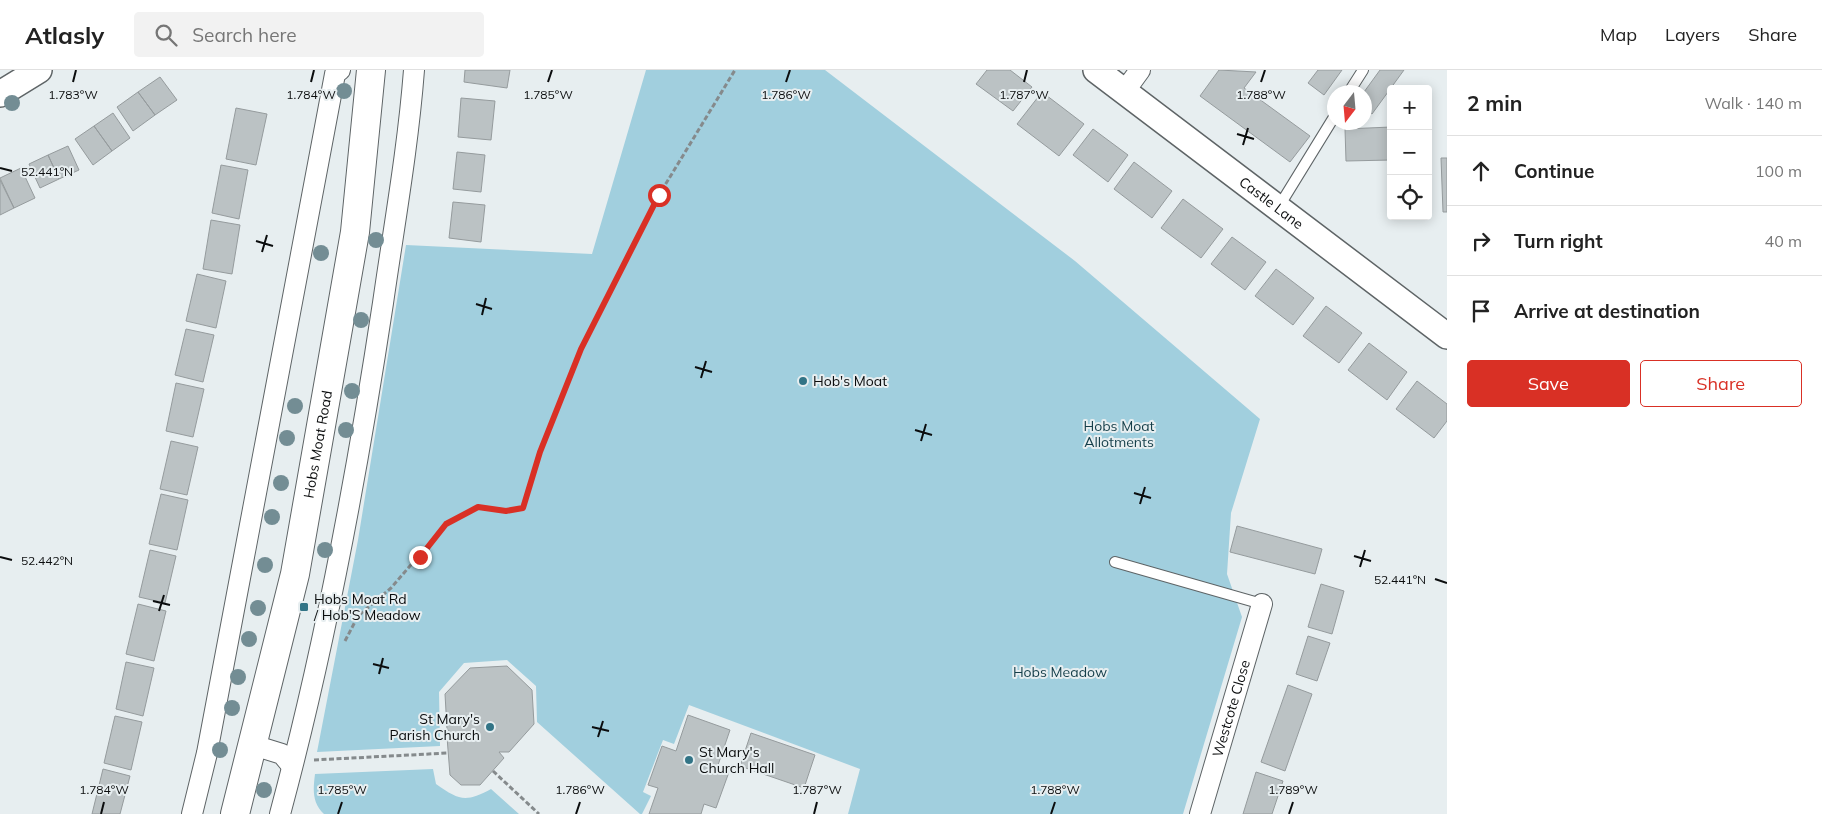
<!DOCTYPE html>
<html lang="en">
<head>
<meta charset="utf-8">
<style>
	:root { --surface:#fff; --page:#f2f2f2; --text:#222; --muted:#767676; --line:#e0e0e0; --accent:#d93025 }
	body { margin:0; font-family:Mulish,sans-serif; background:var(--page); color:var(--text) }
	.controls { position:absolute; right:15px; top:15px; display:grid; overflow:hidden; border-radius:5px; box-shadow:0 2px 12px #0003 }
	.controls button { width:45px; height:45px; display:grid; place-items:center; padding:0; border:0; border-bottom:1px solid var(--line); background:var(--surface); color:var(--text); font:25px sans-serif }
	.compass { position:absolute; left:1327px; top:15px; width:45px; height:45px; border-radius:50%; background:var(--surface); box-shadow:0 2px 12px #0003; rotate:196deg }
	.stop { position:absolute; width:15px; height:15px; margin:-11px; border:4px solid #d93025; border-radius:50%; background:#fff }
	.stop.end { background:#d93025; border-color:#fff; box-shadow:0 1px 5px #0008 }
	.list { margin:0; padding:0; list-style:none }
	h2 { display:flex; justify-content:space-between; align-items:center; height:65px; margin:0; padding:0 20px; font-size:21px }
	h2 small { font-size:16px; font-weight:400; color:var(--muted) }
	.list li { display:grid; grid-template-columns:32px 1fr auto; gap:15px; align-items:center; box-sizing:border-box; height:70px; padding:0 20px; border-top:1px solid var(--line) }
	.list b { display:block; font-size:19px; white-space:nowrap }
	.list em { font-size:16px; font-style:normal; color:var(--muted) }
	.actions { display:flex; gap:10px; padding:15px 20px }
	.actions a { flex:1; padding:11px 0; border:1px solid var(--accent); border-radius:5px; text-align:center; font-size:18px; color:var(--accent) }
	.actions .main { background:var(--accent); color:#fff }
	.icon { flex:none; width:28px; height:28px; fill:none; stroke:currentColor; stroke-width:2; stroke-linecap:round; stroke-linejoin:round }
	.map { position:relative; flex:none; width:1447px; height:744px; overflow:hidden }
	header { display:flex; align-items:center; gap:30px; box-sizing:border-box; height:70px; padding:0 25px; background:var(--surface); border-bottom:1px solid var(--line) }
	header strong { font-size:24px }
	nav { display:flex; gap:28px; margin-inline-start:auto; font-size:18px }
	.search { width:350px; height:45px; background:var(--page); display:flex; align-items:center; gap:12px; box-sizing:border-box; padding:0 18px; border-radius:5px; color:var(--muted); font-size:19px }
	main { display:flex }
	aside { flex:1; background:var(--surface) }
	.map>svg:first-child { display:block }
</style>
</head>
<body>
<header>
<strong>Atlasly</strong>
<div class="search"><svg class="icon" aria-label="search" viewBox="0 0 24 24"><circle cx="10" cy="10" r="6"/><path d="M15 15l6 6"/></svg>Search here</div>
<nav><a>Map</a><a>Layers</a><a>Share</a></nav>
</header>
<main>
<div class="map">
<svg width="1447" height="744" viewBox="0 0 1447 744">
	<rect width="100%" height="100%" fill="#e7eef0"/>
	<path fill="#a1cfde" d="M646,0H825L1075,191L1260,349L1231,443L1227,504L1242,547L1183,744H848L860,699L689,635L674,674L663,670L643,722L651,726L642,744H640L537,652L536,616L507,590L464,593L439,622L440,676L317,682L358,470L406,175L592,184Z
		M433,699L436,714C459,730 465,733 491,719L519,744H324C312,733 313,720 315,704Z"/>
	<path fill="#bbc2c4" stroke="#959b9d" d="M465,0H510L507,18L464,12Z
		M987,0H1010L1032,17L1013,41L976,14Z
		M1219,0L1256,2L1244,18L1310,66L1290,92L1200,26Z
		M1318,0H1342L1324,25L1308,13Z
		M1380,0H1404L1372,44L1364,38V22Z
		M160,7L177,30L155,45L138,22Z
		M138,22L155,45L133,61L117,37Z
		M1042,22L1084,54L1059,86L1017,54Z
		M461,28L495,31L491,70L458,67Z
		M236,38L267,44L256,95L226,89Z
		M113,43L130,68L112,81L94,56Z
		M94,56L112,81L93,95L75,69Z
		M1428,56L1430,88H1428Z
		M1391,57V90L1346,91L1345,59Z
		M1093,59L1128,85L1108,112L1073,85Z
		M68,76L79,100L59,109L48,85Z
		M457,82L485,85L481,122L453,119Z
		M48,85L59,109L40,118L29,94Z
		M1441,88H1447V142H1443Z
		M1134,92L1172,121L1152,148L1114,119Z
		M221,95L248,100L239,149L212,143Z
		M21,98L35,128L14,138L0,108Z
		M0,110L14,138L0,145Z
		M1183,129L1223,159L1201,188L1161,158Z
		M453,132L485,135L481,172L449,168Z
		M211,150L240,155L232,204L203,199Z
		M1232,167L1266,192L1245,220L1211,194Z
		M1276,199L1314,228L1293,255L1255,226Z
		M197,204L226,211L216,258L186,251Z
		M1326,236L1362,263L1339,293L1303,266Z
		M186,259L214,265L203,312L175,305Z
		M1369,273L1407,302L1387,330L1348,300Z
		M1417,311L1447,334V351L1434,368L1396,339Z
		M176,313L204,319L193,367L166,361Z
		M171,371L198,377L187,425L160,419Z
		M161,424L188,430L177,480L149,474Z
		M1237,456L1322,479L1315,504L1230,482Z
		M150,480L176,486L165,533L139,527Z
		M1321,514L1344,521L1332,564L1308,557Z
		M138,534L166,541L154,591L126,584Z
		M1308,566L1330,573L1317,611L1296,604Z
		M126,592L154,598L143,646L116,639Z
		M507,596L532,620L534,654L509,682H499L504,688L480,715H461L450,705L447,667H456L447,659L445,624L470,598Z
		M1288,615L1312,624L1285,701L1261,692Z
		M688,645L730,660L717,698L729,702L716,738L704,734L701,744H649L658,718L648,715L662,676L676,681Z
		M115,646L142,652L131,700L104,693Z
		M751,663L815,685L804,718L740,696Z
		M103,699L130,706L120,744H92Z
		M1256,702L1283,711L1272,744H1243Z"/>
	<g fill="none" stroke-linecap="round" stroke-linejoin="round">
		<g stroke="#5e6466" stroke-width="12">
			<path id="service" d="M1349,22L1363,0
				M1278,138L1334,47
				M1115,492L1262,534"/>
		</g>
		<g stroke="#5e6466" stroke-width="22">
			<g id="minor">
				<path d="M1124,22L1140,0"/>
				<path d="M253,675L282,684L292,696"/>
				<path d="M192,744L207,683L335,4L340,0"/>
				<path d="M280,744C325,577 357,405 383,233C394,156 408,78 414,0"/>
				<path id="s1" d="M1200,744L1262,534"/>
			</g>
		</g>
		<g stroke="#5e6466" stroke-width="28">
			<g id="tertiary">
				<path id="s2" d="M1096,0L1447,266"/>
				<path d="M0,24L39,0"/>
			</g>
		</g>
		<g stroke="#5e6466" stroke-width="30">
			<g id="secondary">
				<path id="s3" d="M235,744L295,504L355,162L371,0"/>
			</g>
		</g>
		<path stroke="#858a8c" stroke-width="3" stroke-dasharray="5 2.5" stroke-linecap="butt" d="M345,571L358,546L391,518L446,454L478,437L506,441L523,438L539,382L581,279L659,125L735,0
			M314,690L448,683
			M493,701L539,744"/>
		<use href="#service" stroke="#fff" stroke-width="10"/>
		<use href="#minor" stroke="#fff" stroke-width="20"/>
		<use href="#tertiary" stroke="#fff" stroke-width="25"/>
		<use href="#secondary" stroke="#fff" stroke-width="28"/>
	</g>
	<g fill="#738d94">
		<circle cx="344" cy="21" r="8"/>
		<circle cx="12" cy="33" r="8"/>
		<circle cx="376" cy="170" r="8"/>
		<circle cx="321" cy="183" r="8"/>
		<circle cx="361" cy="250" r="8"/>
		<circle cx="352" cy="321" r="8"/>
		<circle cx="295" cy="336" r="8"/>
		<circle cx="346" cy="360" r="8"/>
		<circle cx="287" cy="368" r="8"/>
		<circle cx="281" cy="413" r="8"/>
		<circle cx="272" cy="447" r="8"/>
		<circle cx="325" cy="480" r="8"/>
		<circle cx="265" cy="495" r="8"/>
		<circle cx="258" cy="538" r="8"/>
		<circle cx="249" cy="569" r="8"/>
		<circle cx="238" cy="607" r="8"/>
		<circle cx="232" cy="638" r="8"/>
		<circle cx="220" cy="680" r="8"/>
		<circle cx="264" cy="720" r="8"/>
	</g>
	<g fill="none" stroke-linecap="round" stroke-linejoin="round">
		<path stroke="#d93025" stroke-width="6" d="M420,487L446,454L478,437L506,441L523,438L540,382L581,279L659,125"/>
	</g>
	<path fill="none" stroke="#0b0d0e" stroke-width="2" d="M73,12L76,0M311,12L314,0M548,12L552,0M786,12L790,0M1024,12L1027,0M1261,12L1265,0M1237,64L1254,69M1243,75L1248,58M0,98L12,101M256,171L273,176M262,182L267,165M476,234L492,239M482,245L486,228M695,297L712,302M701,308L706,291M915,360L932,365M921,371L926,354M1134,423L1151,428M1140,434L1145,417M1354,486L1371,491M0,487L12,490M1360,497L1365,480M1435,509L1447,513M153,531L170,535M159,541L164,525M373,594L389,598M379,604L383,588M592,657L609,661M598,667L603,651M101,744L104,732M338,744L342,732M576,744L580,732M814,744L817,732M1051,744L1055,732M1289,744L1293,732"/>
	<g fill="#327486" stroke="#e7eef0" stroke-width="2">
		<circle cx="803" cy="311" r="5"/>
		<rect x="299" y="532" width="10" height="10" rx="2.5"/>
		<circle cx="490" cy="657" r="5"/>
		<circle cx="689" cy="690" r="5"/>
	</g>
	<g text-anchor="middle" dominant-baseline="central" stroke-width="4" stroke-linejoin="round" paint-order="stroke">
		<g font-size="14" fill="#0b0d0e" stroke="#e7eef0">
			<text stroke="none"><textPath href="#s2" startOffset="220">Castle Lane</textPath></text>
			<text stroke="none"><textPath href="#s3" startOffset="379">Hobs Moat Road</textPath></text>
			<text stroke="none"><textPath href="#s1" startOffset="110">Westcote Close</textPath></text>
		</g>
		<g font-size="14" fill="#0b0d0e" stroke="#e7eef0" text-anchor="start">
			<text x="813" y="311">Hob's Moat</text>
			<text x="314" y="529">Hobs Moat Rd<tspan x="314" dy="16">/ Hob'S Meadow</tspan></text>
			<text x="480" y="649" text-anchor="end">St Mary's<tspan x="480" dy="16">Parish Church</tspan></text>
			<text x="699" y="682">St Mary's<tspan x="699" dy="16">Church Hall</tspan></text>
		</g>
		<g font-size="14" fill="#143e49" stroke="#e7eef0">
			<text x="1119" y="356">Hobs Moat<tspan x="1119" dy="16">Allotments</tspan></text>
			<text x="1060" y="602">Hobs Meadow</text>
		</g>
	</g>
	<g font-size="12" text-anchor="middle" fill="#0b0d0e" stroke="#e7eef0" stroke-width="4" stroke-linejoin="round" paint-order="stroke">
		<text x="73" y="29">1.783°W</text>
		<text x="311" y="29">1.784°W</text>
		<text x="548" y="29">1.785°W</text>
		<text x="786" y="29">1.786°W</text>
		<text x="1024" y="29">1.787°W</text>
		<text x="1261" y="29">1.788°W</text>
		<text x="47" y="106">52.441°N</text>
		<text x="47" y="495">52.442°N</text>
		<text x="1400" y="514">52.441°N</text>
		<text x="104" y="724">1.784°W</text>
		<text x="342" y="724">1.785°W</text>
		<text x="580" y="724">1.786°W</text>
		<text x="817" y="724">1.787°W</text>
		<text x="1055" y="724">1.788°W</text>
		<text x="1293" y="724">1.789°W</text>
	</g>
</svg>
<div class="controls">
<button>+</button>
<button>−</button>
<button><svg class="icon" aria-label="locate" viewBox="0 0 24 24"><circle cx="12" cy="12" r="6"/><path d="M12 2v4M12 18v4M2 12h4M18 12h4"/></svg></button>
</div>
<svg class="compass" viewBox="-18 -18 36 36"><path d="M0-13l5 13h-10z" fill="#e53935"/><path d="M0 13l5-13h-10z" fill="#767676"/></svg>
<div class="stop" style="left:659px;top:125px"></div>
<div class="stop end" style="left:420px;top:487px"></div>
</div>
<aside>
<h2>2 min<small>Walk · 140 m</small></h2>
<ul class="list">
<li><svg class="icon" aria-label="ahead" viewBox="0 0 24 24"><path d="M12 20V5M6 11l6-6 6 6"/></svg><div><b>Continue</b></div><em>100 m</em></li>
<li><svg class="icon" aria-label="right" viewBox="0 0 24 24"><path d="M7 20v-9h11M14 6l5 5-5 5"/></svg><div><b>Turn right</b></div><em>40 m</em></li>
<li><svg class="icon" aria-label="arrive" viewBox="0 0 24 24"><path d="M6 21V4h12l-3 4 3 4H6"/></svg><div><b>Arrive at destination</b></div></li>
</ul>
<div class="actions"><a class="main">Save</a><a>Share</a></div>
</aside>
</main>
</body>
</html>
